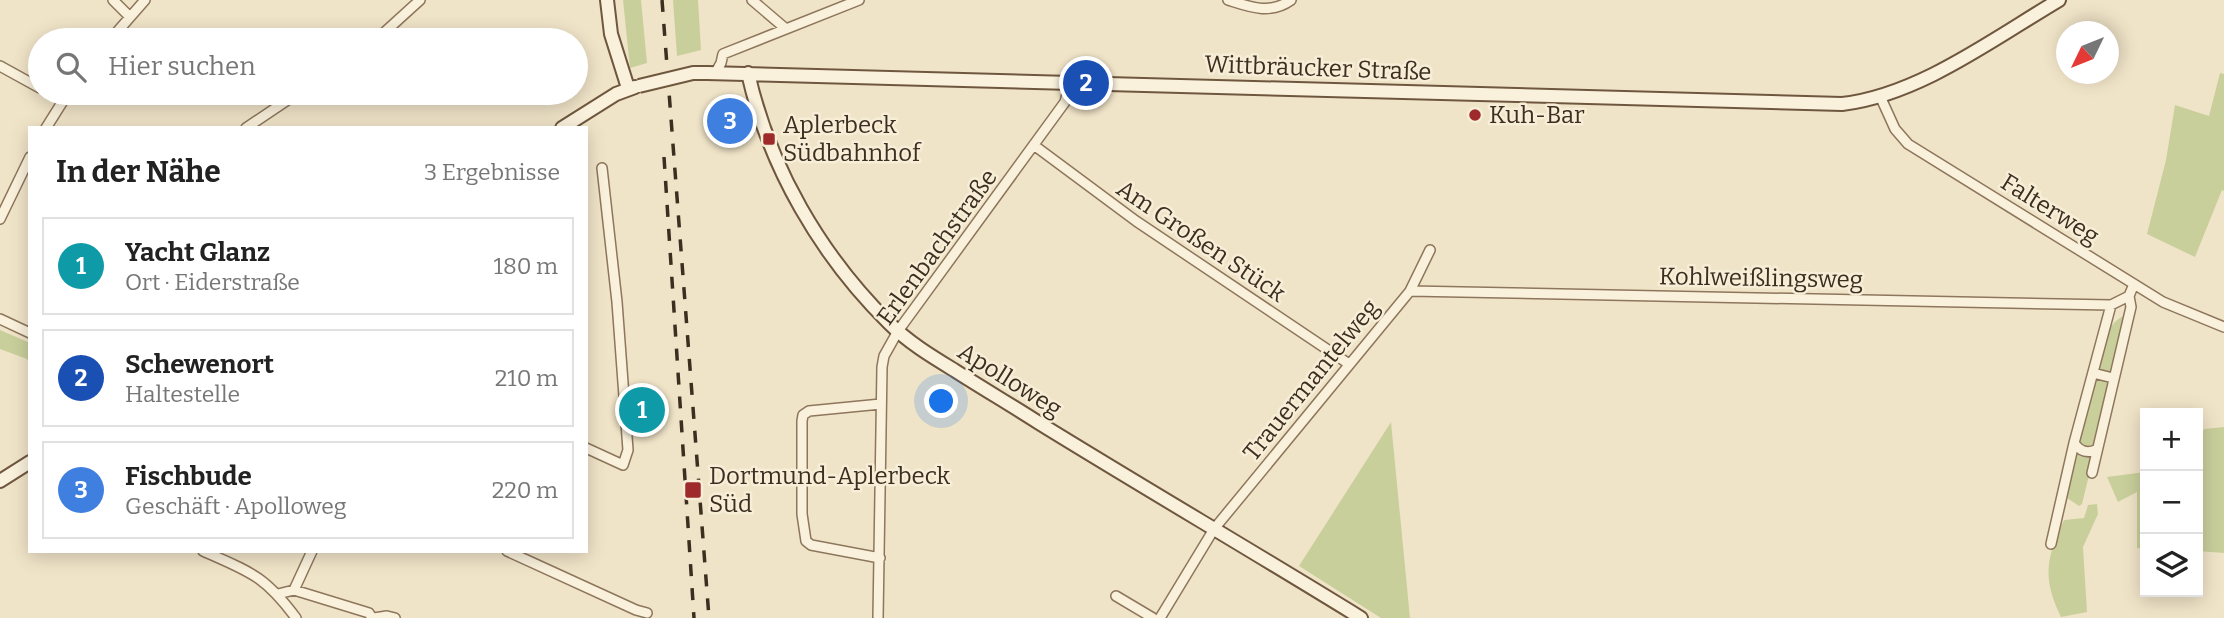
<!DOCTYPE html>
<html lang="de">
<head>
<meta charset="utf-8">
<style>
	:root { --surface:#fff; --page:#f6f6f6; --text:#222; --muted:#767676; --line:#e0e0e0; --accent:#9e2a2b }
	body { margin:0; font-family:Bitter,serif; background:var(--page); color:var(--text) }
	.controls { position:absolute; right:21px; bottom:21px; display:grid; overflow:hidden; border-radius:0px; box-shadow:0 4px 18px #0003 }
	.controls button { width:63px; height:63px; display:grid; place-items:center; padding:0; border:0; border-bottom:2px solid var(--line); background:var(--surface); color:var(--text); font:35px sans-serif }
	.compass { position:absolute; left:2056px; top:21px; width:63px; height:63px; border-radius:50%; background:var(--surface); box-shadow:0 4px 18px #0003; rotate:227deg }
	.you { position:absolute; left:942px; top:402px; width:24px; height:24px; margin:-18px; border:5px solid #fff; border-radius:50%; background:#1a73e8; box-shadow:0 0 0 10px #1a73e833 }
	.badge { display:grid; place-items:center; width:46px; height:46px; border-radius:50%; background:var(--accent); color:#fff; font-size:23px; font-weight:700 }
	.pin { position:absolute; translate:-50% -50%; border:4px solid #fff; box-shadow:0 2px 7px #0006 }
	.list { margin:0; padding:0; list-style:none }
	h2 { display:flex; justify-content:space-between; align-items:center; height:91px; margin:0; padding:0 28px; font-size:30px }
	h2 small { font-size:23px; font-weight:400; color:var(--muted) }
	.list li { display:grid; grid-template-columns:46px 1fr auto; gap:21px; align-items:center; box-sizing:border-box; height:98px; margin:0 14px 14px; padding:0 14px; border:2px solid var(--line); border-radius:0px }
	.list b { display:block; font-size:26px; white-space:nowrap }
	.list p { margin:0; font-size:23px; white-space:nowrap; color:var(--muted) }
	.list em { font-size:23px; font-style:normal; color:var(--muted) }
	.icon { flex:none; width:38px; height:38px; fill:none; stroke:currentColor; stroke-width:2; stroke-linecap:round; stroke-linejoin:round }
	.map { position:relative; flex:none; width:2224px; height:618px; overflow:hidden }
	.search { position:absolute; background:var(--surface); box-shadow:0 4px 18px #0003; left:28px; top:28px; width:560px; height:77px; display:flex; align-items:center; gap:18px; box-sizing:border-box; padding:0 24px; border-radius:38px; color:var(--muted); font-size:26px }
	.panel { position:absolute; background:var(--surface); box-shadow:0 4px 18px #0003; left:28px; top:126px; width:560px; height:427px; border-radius:0px }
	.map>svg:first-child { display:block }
</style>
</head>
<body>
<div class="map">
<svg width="2224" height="618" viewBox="0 0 2224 618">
	<rect width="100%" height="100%" fill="#f0e4c8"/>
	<path fill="#c9cf9b" d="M623,0H641L647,63L630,68Z
		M673,0H698L701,50L677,56Z
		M2220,73L2224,74V191L2222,190L2195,257L2147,234L2166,160L2175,105L2209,116Z
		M2125,315L2110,374H2103L2097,369C2103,347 2103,326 2125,315Z
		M0,330L30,343V364L27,359L0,349Z
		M2093,379L2109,382L2095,445L2090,449L2082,447L2078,439Z
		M1391,422L1410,618H1381L1299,566Z
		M2224,427V553L2198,551V441L2204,429Z
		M2075,453L2090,455L2093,459L2082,504L2079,506L2067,498Z
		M2145,472V549L2137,548V492L2118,502L2107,477Z
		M2097,504L2098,514L2083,547L2087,612L2061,617C2042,578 2046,558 2064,520L2084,518L2088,505Z"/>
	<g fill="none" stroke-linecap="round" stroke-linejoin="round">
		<g stroke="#8d765c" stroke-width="12">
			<path id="street" d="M113,0L130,17
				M752,0L786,29
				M1228,0C1250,7 1270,15 1291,0
				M110,40L145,0
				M376,40L420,0
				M0,66L40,88
				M716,72L721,63L723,54L859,0
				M49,93L62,100
				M1880,96L1895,129L1908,144L2163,302L2224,327
				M46,128L68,93
				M246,128L298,93
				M1035,146L1136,221L1349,364
				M0,219L30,157
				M1410,291L2111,305L2129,296L2134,284
				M0,319L30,333
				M2093,373L2113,378
				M2074,443C2080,451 2086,454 2096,450
				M586,448L623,465L628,450L617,302L602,168
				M2092,473L2131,307L2129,296
				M2051,544L2074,443L2111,305
				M203,551C250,572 264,575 296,618
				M507,551L636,610L647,613
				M880,558L811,545L806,541L802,514V421L803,415L809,411L881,404
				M294,590L312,551
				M278,594L294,590L369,613L372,618
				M1116,596L1153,618
				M374,618L387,616L395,618
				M878,618L882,367L884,356L898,331L1065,102L1070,82
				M1160,618L1214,529L1410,291L1430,250"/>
		</g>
		<g stroke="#6f573f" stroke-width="16">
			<path id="secondary" d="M607,0L611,34L628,88
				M707,73L1842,104C1919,95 1993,39 2059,0
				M748,73C769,167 821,256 889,323C908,342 931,356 954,370C982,388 1011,405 1039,423C1146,489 1254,552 1361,618
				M562,128L616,94L635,87
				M0,481L30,462"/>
		</g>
		<use href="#street" stroke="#faf1dc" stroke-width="9"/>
		<use href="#secondary" stroke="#faf1dc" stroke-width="12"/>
		<path stroke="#3d2e20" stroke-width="3.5" stroke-dasharray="12 12" stroke-linecap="butt" d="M662,0L709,618
			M664,157L694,618"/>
		<g stroke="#6f573f" stroke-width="16" stroke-linecap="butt">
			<path id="secondary-bridge" d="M639,86L693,73H707"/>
		</g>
		<use href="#secondary-bridge" stroke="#faf1dc" stroke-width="12"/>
	</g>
	<g fill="#9e2a2b" stroke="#f7eed8" stroke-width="2.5">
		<circle cx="1475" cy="115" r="7"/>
		<rect x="762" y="132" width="14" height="14" rx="3.5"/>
		<rect x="684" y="481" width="18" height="18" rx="3.5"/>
	</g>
	<g text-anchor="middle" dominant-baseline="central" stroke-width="5" stroke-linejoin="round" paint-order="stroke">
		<g font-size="24" fill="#3d2e20" stroke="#f7eed8">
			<text transform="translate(1318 68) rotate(2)">Wittbräucker Straße</text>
			<text transform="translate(2050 209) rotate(32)">Falterweg</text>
			<text transform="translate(1201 241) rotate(34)">Am Großen Stück</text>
			<text transform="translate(937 247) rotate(-54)">Erlenbachstraße</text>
			<text transform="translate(1761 278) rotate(1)">Kohlweißlingsweg</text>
			<text transform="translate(1010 380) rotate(32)">Apolloweg</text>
			<text transform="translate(1311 380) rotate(-51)">Trauermantelweg</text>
		</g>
		<g font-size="24" fill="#3d2e20" stroke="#f7eed8" text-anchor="start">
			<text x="1489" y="115">Kuh-Bar</text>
			<text x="783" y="125">Aplerbeck<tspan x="783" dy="28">Südbahnhof</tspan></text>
			<text x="709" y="476">Dortmund-Aplerbeck<tspan x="709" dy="28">Süd</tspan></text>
		</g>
	</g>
</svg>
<div class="controls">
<button>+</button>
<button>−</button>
<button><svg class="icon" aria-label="layers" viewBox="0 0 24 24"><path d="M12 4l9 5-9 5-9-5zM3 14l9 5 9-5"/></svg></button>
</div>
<svg class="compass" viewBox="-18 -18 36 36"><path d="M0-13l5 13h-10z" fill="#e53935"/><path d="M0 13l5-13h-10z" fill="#767676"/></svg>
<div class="you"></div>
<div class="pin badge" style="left:642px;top:410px;background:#0f9aa8">1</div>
<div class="pin badge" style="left:1086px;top:83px;background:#1a4fb4">2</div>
<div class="pin badge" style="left:730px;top:121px;background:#3f7fe0">3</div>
<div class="search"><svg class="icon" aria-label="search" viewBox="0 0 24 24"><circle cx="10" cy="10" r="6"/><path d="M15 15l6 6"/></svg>Hier suchen</div>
<section class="panel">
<h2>In der Nähe<small>3 Ergebnisse</small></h2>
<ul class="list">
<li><span class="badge" style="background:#0f9aa8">1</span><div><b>Yacht Glanz</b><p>Ort · Eiderstraße</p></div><em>180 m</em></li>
<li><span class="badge" style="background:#1a4fb4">2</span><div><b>Schewenort</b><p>Haltestelle</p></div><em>210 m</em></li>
<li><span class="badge" style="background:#3f7fe0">3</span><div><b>Fischbude</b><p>Geschäft · Apolloweg</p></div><em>220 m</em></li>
</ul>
</section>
</div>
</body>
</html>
